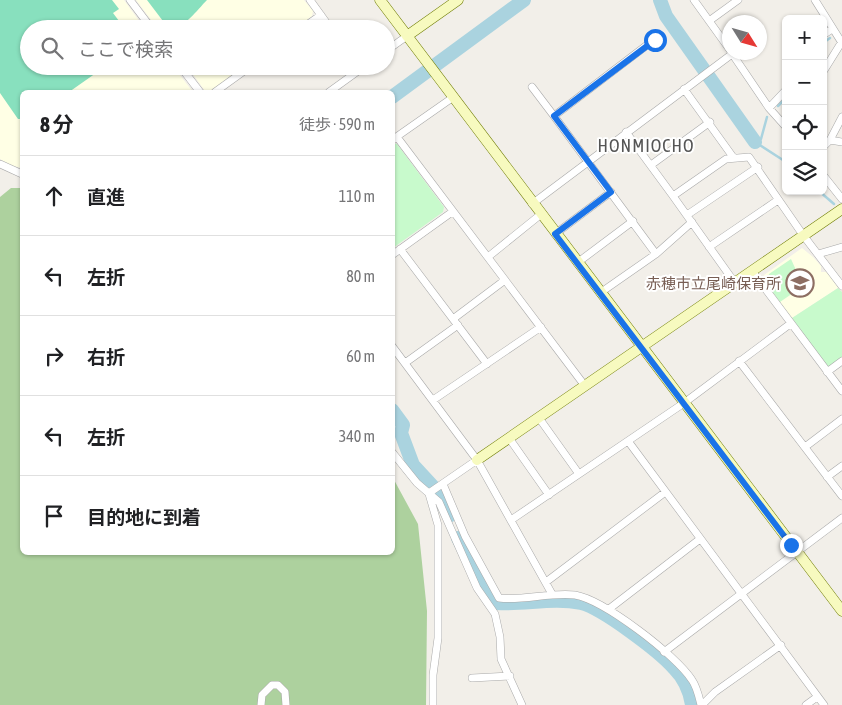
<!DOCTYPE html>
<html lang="ja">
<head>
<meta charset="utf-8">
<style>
	:root { --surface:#fff; --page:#f6f6f6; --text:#202124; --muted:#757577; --line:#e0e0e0 }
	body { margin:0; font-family:"Asap Condensed","Noto Sans JP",sans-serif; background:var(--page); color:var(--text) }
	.controls { position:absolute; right:15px; top:15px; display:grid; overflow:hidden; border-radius:8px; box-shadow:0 1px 4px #0004 }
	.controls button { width:45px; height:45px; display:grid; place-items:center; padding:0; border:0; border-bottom:1px solid var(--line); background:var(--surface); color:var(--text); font:25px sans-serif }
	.compass { position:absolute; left:722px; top:15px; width:45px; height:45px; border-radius:50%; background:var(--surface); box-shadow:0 1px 4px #0004; rotate:127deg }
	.stop { position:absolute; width:15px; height:15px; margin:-11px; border:4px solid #1a73e8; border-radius:50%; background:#fff }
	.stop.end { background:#1a73e8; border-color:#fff; box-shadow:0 1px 5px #0008 }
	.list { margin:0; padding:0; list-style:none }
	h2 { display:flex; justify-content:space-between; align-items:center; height:65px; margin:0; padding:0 20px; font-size:21px }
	h2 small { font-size:16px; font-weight:400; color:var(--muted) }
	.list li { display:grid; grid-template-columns:32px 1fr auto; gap:15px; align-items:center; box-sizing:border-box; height:80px; padding:0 20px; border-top:1px solid var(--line) }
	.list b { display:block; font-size:19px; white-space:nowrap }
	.list em { font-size:16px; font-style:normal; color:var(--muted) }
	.icon { flex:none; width:28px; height:28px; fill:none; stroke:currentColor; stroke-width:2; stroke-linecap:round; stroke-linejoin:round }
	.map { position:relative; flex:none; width:842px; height:705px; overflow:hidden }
	.search { position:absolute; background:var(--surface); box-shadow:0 1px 4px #0004; left:20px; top:20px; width:375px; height:55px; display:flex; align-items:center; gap:12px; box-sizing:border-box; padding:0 18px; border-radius:28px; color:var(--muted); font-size:19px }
	.panel { position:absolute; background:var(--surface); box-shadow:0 1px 4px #0004; left:20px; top:90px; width:375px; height:465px; border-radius:8px }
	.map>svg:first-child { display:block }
</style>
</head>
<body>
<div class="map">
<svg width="842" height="705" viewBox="0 0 842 705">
	<rect width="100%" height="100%" fill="#f2efe9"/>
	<path fill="#ffffe5" d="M0,0H124L145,29H29V66H173L193,92H22V168L9,165L0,159Z
		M136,0H304L313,11L312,16L295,29H158Z
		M187,66H244L211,91H205Z
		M802,248L813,257L821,266V272H827L838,288L792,318L762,279L764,275Z"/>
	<path fill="#add19e" d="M11,188H22V552H392L393,478L418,524L427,611L426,705H0V197Z"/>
	<path fill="#c8facc" d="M393,143L397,144L444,207L443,212L393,248Z
		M791,259L800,279L796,291L780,302L766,283L769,274Z
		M838,288L842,292V358L831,366H827L792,318Z"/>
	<path fill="#88e0be" d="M0,0H112L119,9L113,13L125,29H29V66H106L69,92H22V119H18L0,93Z
		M147,0H207C197,10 184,29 169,29Z"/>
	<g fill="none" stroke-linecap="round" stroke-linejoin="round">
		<path stroke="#aad3df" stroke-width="2.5" d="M823,43L830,38
			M778,106L786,98
			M767,117L761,139L755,142L786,162
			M819,191L834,204"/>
		<path stroke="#aad3df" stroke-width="14" d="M660,0L666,16L755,142
			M392,97L524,0
			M392,410L403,425L401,433L413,465L437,491L449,516
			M458,538L479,579L497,603C525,605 553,597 581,603C602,608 659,651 674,668C684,678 690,691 692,705"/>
		<g stroke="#a9a9a9" stroke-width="8">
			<path id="street" d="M130,0L152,29
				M310,0L331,29
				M694,0L730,50
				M815,0L842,43
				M709,21L738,0
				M301,29L321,15
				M823,35L832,29
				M655,39L554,116L656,254
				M386,51L407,36
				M731,52L769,108L786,127
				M180,66L200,92
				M823,72L841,43
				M532,87L554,116
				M684,89L733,157
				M215,92L251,66
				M329,92L365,66
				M769,108L786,90
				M626,132L673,196
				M397,137L585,386
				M392,140L452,98
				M830,140L842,142
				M823,147L830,140L842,117
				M0,164L22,174
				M651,165L710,122
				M823,175L842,199
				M532,204L732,54
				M687,215L758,167
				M555,234L611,192
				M709,247L778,200
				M400,249L487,364
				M818,254L842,247
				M392,255L452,212
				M488,257L540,215
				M577,263L633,221
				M752,271L842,391
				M735,283L673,196L726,159L749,157L803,235L842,286
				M600,293L656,254L692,222
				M453,319L505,280
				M392,346L477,460L552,594
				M739,361L842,496
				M405,363L458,325
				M827,372L842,361
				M433,400L541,327
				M539,418L579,474
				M509,438L549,495
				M628,441L824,705
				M805,447L842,419
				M392,452L417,483L439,502L477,588L495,614L500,637L501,659L522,705
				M827,477L842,466
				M443,484L465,536L499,598C524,601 550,592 575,595C604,600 676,655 692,680C697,687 699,697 701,705
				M429,493L477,460
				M429,494L438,525V638L433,675V705
				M511,520L684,403L790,324
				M546,582L664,493
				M609,609L700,539
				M664,652L842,518
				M472,678L510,676
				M261,705L262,695L272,685H278L285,692L286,705
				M702,705L715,692L781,645
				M806,705L817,697"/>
		</g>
		<g stroke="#707d05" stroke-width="11">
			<path id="secondary" d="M380,0L842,611
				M407,36L458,0
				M477,460L842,209"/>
		</g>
		<use href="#street" stroke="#fff" stroke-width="7"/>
		<use href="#secondary" stroke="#f7fabf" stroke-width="10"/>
	</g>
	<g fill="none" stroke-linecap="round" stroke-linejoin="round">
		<path stroke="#1a73e8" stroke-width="6" d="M655,40L554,116L611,192L555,234L791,545"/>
	</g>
	<defs>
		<g id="school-ring" transform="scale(1.4375)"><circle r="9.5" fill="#fff" stroke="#8d6e63" stroke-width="1.5"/><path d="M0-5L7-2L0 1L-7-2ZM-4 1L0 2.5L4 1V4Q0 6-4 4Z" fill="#8d6e63"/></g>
	</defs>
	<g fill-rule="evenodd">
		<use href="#school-ring" x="800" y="283"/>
	</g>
	<g text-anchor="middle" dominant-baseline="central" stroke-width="4" stroke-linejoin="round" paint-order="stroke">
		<g font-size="15" fill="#785e54" stroke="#fff" text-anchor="end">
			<text x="781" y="283">赤穂市立尾崎保育所</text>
		</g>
		<g font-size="18" letter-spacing="1" fill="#555" stroke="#fff">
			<text x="646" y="145">HONMIOCHO</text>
		</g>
	</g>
</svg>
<div class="controls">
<button>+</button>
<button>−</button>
<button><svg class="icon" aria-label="locate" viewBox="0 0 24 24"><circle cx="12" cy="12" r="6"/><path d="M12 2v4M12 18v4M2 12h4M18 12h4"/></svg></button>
<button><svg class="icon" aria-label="layers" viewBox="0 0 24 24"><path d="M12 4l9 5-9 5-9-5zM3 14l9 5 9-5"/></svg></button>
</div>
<svg class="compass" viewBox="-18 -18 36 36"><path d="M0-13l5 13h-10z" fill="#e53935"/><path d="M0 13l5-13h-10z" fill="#757577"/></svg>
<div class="stop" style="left:655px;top:40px"></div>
<div class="stop end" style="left:791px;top:545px"></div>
<div class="search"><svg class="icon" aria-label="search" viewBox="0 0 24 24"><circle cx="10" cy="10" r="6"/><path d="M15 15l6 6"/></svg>ここで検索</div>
<section class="panel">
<h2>8 分<small>徒歩 · 590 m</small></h2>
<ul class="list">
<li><svg class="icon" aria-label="ahead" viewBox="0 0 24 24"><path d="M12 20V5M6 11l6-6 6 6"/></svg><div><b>直進</b></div><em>110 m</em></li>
<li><svg class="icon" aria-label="left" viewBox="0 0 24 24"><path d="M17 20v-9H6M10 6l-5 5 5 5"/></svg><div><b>左折</b></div><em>80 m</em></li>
<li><svg class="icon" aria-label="right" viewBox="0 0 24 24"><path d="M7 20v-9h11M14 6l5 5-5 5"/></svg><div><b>右折</b></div><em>60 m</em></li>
<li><svg class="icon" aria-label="left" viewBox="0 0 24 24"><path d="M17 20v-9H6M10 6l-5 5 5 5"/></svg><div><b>左折</b></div><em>340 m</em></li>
<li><svg class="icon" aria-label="arrive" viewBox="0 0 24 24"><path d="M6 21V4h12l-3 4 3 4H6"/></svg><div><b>目的地に到着</b></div></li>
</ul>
</section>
</div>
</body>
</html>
